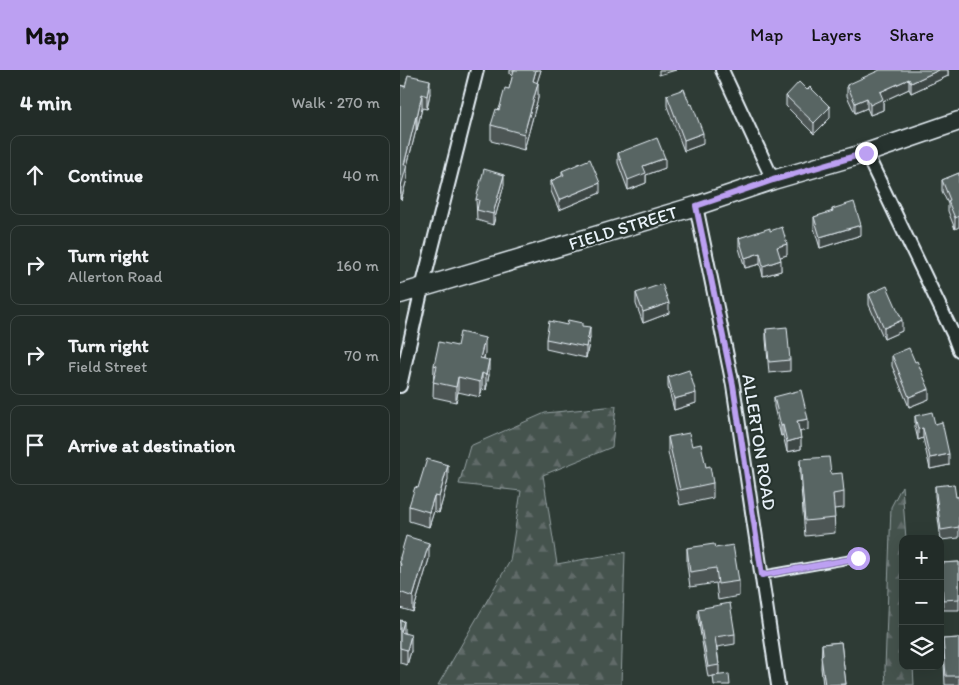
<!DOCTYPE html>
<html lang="en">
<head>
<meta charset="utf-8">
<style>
	:root { --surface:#222c28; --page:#2a3430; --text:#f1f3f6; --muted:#a2a7a8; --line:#3f4845; --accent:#bca0f2 }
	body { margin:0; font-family:Itim,sans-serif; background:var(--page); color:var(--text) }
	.controls { position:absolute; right:15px; bottom:15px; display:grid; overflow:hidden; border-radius:10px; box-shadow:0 5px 20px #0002 }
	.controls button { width:45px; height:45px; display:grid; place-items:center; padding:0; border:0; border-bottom:1px solid var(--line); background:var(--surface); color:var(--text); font:25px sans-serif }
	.stop { position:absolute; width:15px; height:15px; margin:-11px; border:4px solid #bca0f2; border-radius:50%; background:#fff }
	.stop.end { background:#bca0f2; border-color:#fff; box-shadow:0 1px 5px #0008 }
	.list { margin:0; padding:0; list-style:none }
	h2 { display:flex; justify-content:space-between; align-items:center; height:65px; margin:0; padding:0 20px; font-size:21px }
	h2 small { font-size:16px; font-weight:400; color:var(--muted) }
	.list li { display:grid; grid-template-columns:32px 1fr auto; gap:15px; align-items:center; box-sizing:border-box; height:80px; margin:0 10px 10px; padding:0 10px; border:1px solid var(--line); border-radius:10px }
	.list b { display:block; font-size:19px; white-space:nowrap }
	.list p { margin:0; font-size:16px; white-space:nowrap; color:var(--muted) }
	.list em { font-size:16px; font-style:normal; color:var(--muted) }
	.icon { flex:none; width:28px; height:28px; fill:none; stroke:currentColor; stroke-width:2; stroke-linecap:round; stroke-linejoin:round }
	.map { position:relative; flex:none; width:559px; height:615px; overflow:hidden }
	header { display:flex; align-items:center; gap:30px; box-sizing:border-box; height:70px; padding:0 25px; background:var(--accent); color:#111 }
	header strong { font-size:24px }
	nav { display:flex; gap:28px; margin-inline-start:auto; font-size:18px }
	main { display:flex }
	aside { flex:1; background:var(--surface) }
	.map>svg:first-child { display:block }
</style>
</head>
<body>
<header>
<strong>Map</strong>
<nav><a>Map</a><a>Layers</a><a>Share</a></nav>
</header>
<main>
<aside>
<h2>4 min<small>Walk · 270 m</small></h2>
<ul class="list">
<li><svg class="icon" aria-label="ahead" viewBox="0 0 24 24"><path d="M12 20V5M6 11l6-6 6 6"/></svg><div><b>Continue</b></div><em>40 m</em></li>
<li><svg class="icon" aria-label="right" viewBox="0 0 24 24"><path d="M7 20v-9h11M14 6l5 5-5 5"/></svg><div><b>Turn right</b><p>Allerton Road</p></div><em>160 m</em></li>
<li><svg class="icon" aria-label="right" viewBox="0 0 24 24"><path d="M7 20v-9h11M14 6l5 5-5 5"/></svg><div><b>Turn right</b><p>Field Street</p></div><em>70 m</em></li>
<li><svg class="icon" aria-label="arrive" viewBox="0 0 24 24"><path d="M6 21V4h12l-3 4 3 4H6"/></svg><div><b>Arrive at destination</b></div></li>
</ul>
</aside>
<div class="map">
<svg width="559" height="615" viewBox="0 0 559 615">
	<defs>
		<pattern id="forest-firs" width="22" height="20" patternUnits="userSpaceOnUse" patternTransform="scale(1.25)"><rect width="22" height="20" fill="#45524e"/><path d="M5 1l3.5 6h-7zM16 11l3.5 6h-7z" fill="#606b68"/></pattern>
	</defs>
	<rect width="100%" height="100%" fill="#2e3b35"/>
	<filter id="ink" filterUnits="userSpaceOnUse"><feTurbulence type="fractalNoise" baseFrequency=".02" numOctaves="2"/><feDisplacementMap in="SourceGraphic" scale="10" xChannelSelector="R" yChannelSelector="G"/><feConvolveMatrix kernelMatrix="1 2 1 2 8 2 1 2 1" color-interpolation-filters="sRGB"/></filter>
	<g filter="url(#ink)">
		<path fill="url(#forest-firs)" stroke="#96a2a3" d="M216,336L212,377L143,405L157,494L225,482L221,615H38L110,491L121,421L59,414L70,376L145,343Z
			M502,416L506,469H503V596H513L514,615H486L485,598L491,437Z"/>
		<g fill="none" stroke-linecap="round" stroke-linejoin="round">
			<g stroke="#e8f1f8" stroke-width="10">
				<path id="lane" d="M362,505L458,488"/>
			</g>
			<g stroke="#e8f1f8" stroke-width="16">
				<path id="street" d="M322,0L373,110
					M466,83L553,264L559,280
					M296,136L333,315L378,615
					M0,316L22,218L77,0"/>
			</g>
			<g stroke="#e8f1f8" stroke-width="21">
				<path id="secondary" d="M0,224L296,136L373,110L466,83L559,51"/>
			</g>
			<use href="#lane" stroke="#26332d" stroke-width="6"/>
			<use href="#street" stroke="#26332d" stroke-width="12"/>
			<use href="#secondary" stroke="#26332d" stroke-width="18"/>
		</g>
		<path fill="#4d5755" stroke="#e8f1f8" d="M110,0H141L137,12L138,28L124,80L91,71V55L109,19L113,5L110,4Z
			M548,0V6L511,23L509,19L483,31V40L470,45L467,38L455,43L447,26V15Z
			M0,15L30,23L27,39L22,38L17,60H16L7,96V109L1,130L0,129Z
			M267,25L303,74L284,81L267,36Z
			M386,26L430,48L414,64L386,36Z
			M218,83L265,98L246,105V113L228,120L218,93Z
			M162,101L200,123L159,140L151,121V111L162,106Z
			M559,103L555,159L548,141V134L542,121V110Z
			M104,115L93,155L77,150L76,129Z
			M432,139L461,165L420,178L414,158V147L432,142Z
			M370,161L387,185L380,187L381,201L363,206L360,194L345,198L339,178V168Z
			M236,223L269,243L243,253L236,234Z
			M469,224L502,261L484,269L469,235Z
			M167,255L182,256L190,268L186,288L146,279V269Z
			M366,259L390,290V301L369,303L366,269Z
			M85,283L84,289L89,305L86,320L82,319L80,327L58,322L56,332L33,327L34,295Z
			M492,285L529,329L509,337L492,296Z
			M268,307L296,333L274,340L268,317Z
			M374,327L408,360L400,361L401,379L387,382L383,365L381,366L374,337Z
			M515,346L535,354L549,395L530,399L523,368L518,370L515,357Z
			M268,367L292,376L306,397L313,413V428L280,435L268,382Z
			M400,389L444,422V438L434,439L435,463L405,466L400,405Z
			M48,410L39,443L34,441L29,457L9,451V436L18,418Z
			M535,416L556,427H559V468L541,470L535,426Z
			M287,478H315L339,511V526L318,530L316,513L290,517L287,494Z
			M0,487L29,489L13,542L0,538Z
			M559,492V540H543L541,493Z
			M298,539L335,564V574L317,577L319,595V605L308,607L298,548Z
			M0,550L4,563L11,581L7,595L0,593Z
			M559,568V615H545L543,569Z
			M441,572L446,615H423L421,598L422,574Z"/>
		<path fill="#3e4745" stroke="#e8f1f8" d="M136,0H141L133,26V11Z
			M259,0H276L259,5Z
			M539,0H548V6L511,23V13Z
			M509,9V19L483,31V40L470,45V35L480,22Z
			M30,10V23L27,39V26Z
			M138,13V28L124,80V64Z
			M22,24V38L17,60V47Z
			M467,28V38L455,43V33Z
			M430,37V48L414,64V53Z
			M16,46V60L7,96V109L1,130V116L4,95Z
			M303,63V74L284,81V70Z
			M265,88V98L246,105V113L228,120V110L243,96Z
			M104,105V115L93,155V144Z
			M200,113V123L159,140V130Z
			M559,146V157L555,159V148Z
			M461,155V165L420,178V167Z
			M387,174V185L377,188V177Z
			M360,183V194L345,198V188Z
			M381,190V201L363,206V196Z
			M269,233V243L243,253V242Z
			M502,250V261L484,269V258Z
			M190,257V268L186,288V277Z
			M85,268V283L80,303V288Z
			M89,290V305L86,320V305Z
			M82,303V319L80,327V312Z
			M58,307V322L56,332V317Z
			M529,319V329L509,337V327Z
			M296,323V333L274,340V329Z
			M408,349V360L397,362V351Z
			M383,355V365L381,366V356Z
			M523,358V368L518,370V359Z
			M401,368V379L387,382V372Z
			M549,384V395L530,399V388Z
			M48,395V410L39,443V427Z
			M34,426V441L29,457V442Z
			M29,473V489L13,542V527Z
			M4,551V566L1,562Z
			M11,565V581L7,595V580Z"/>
		<path fill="#596563" stroke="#e8f1f8" d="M114,0H136L133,11L138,13L124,64L91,55L96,39L99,40L105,18L109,19Z
			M480,0H539L511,13L509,9L480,22L483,29L470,35L467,28L455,33L447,15Z
			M8,5L30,10L27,26L22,24L17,47L16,46L4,95H7L1,116H0V15L5,17Z
			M399,12L407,20L410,17L430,37L414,53L386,26Z
			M284,19L290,35L292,34L303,63L284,70L267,25Z
			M257,68L265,88L243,96L246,103L228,110L218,83Z
			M190,89L200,113L159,130L151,111L164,105L162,101Z
			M84,99L104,105L93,144L77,140L79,130L76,129Z
			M559,103V146L555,148L548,131L550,130L542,110Z
			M454,132L461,155L420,167L414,147L433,141L432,139Z
			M382,157L387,174L377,177L381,190L363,196L360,183L345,188L339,168L370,158V161Z
			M262,214L269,233L243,242L236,223Z
			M487,216L502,250L484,258L469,224Z
			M168,250L182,253V256L190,257L186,277L146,269L149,251L167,255Z
			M387,257L390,290L369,292L366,259Z
			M60,262L85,268L80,288L89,290L86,305L82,303L80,312L58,307L56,317L33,312L37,296L34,295L39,272L57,276Z
			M509,278L515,292L517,291L529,319L509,327L492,285Z
			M289,300L296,323L274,329L268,307Z
			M401,320L408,349L397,351L401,368L387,372L383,355L381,356L374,327Z
			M532,342L535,354L542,352L549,384L530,388L523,358L518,359L515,346Z
			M289,363L292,376L301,374L306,397L310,396L313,413L280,420L268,367Z
			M429,387L431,404L442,403L444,422L433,424L435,448L405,451L400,389Z
			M27,389L48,395L39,427L34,426L29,442L9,436L15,417L18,418Z
			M554,414L556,427H559V457L541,460L535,416Z
			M6,466L29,473L13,527L0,522V498L1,494L0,493V487Z
			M314,474L315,478L333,475L339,511L318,514L316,498L290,502L287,478Z
			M559,492V529L543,530L541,493Z
			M330,533L335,564L315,567L319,595L308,597L298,539Z
			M0,550L4,551L1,562L11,565L7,580L0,578Z
			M559,568V606H546L543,569Z
			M441,572L446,614L425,615L421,587L423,584L422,574Z
			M329,604L330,615H314L313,606Z"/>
	</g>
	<g fill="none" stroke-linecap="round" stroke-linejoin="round" filter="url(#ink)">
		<path stroke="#bca0f2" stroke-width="6" d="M458,488L362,505L333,315L296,136L373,110L466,83"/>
	</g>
	<g text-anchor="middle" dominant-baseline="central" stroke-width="4" stroke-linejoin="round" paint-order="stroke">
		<g font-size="18" fill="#e8f1f8" stroke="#26332d">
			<text transform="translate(223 158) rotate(-17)">FIELD STREET</text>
			<text transform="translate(359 372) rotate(81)">ALLERTON ROAD</text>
		</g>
	</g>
</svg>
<div class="controls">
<button>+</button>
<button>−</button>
<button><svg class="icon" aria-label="layers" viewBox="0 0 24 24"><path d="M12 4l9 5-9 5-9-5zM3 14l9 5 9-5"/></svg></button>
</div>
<div class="stop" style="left:458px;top:488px"></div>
<div class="stop end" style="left:466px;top:83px"></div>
</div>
</main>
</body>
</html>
